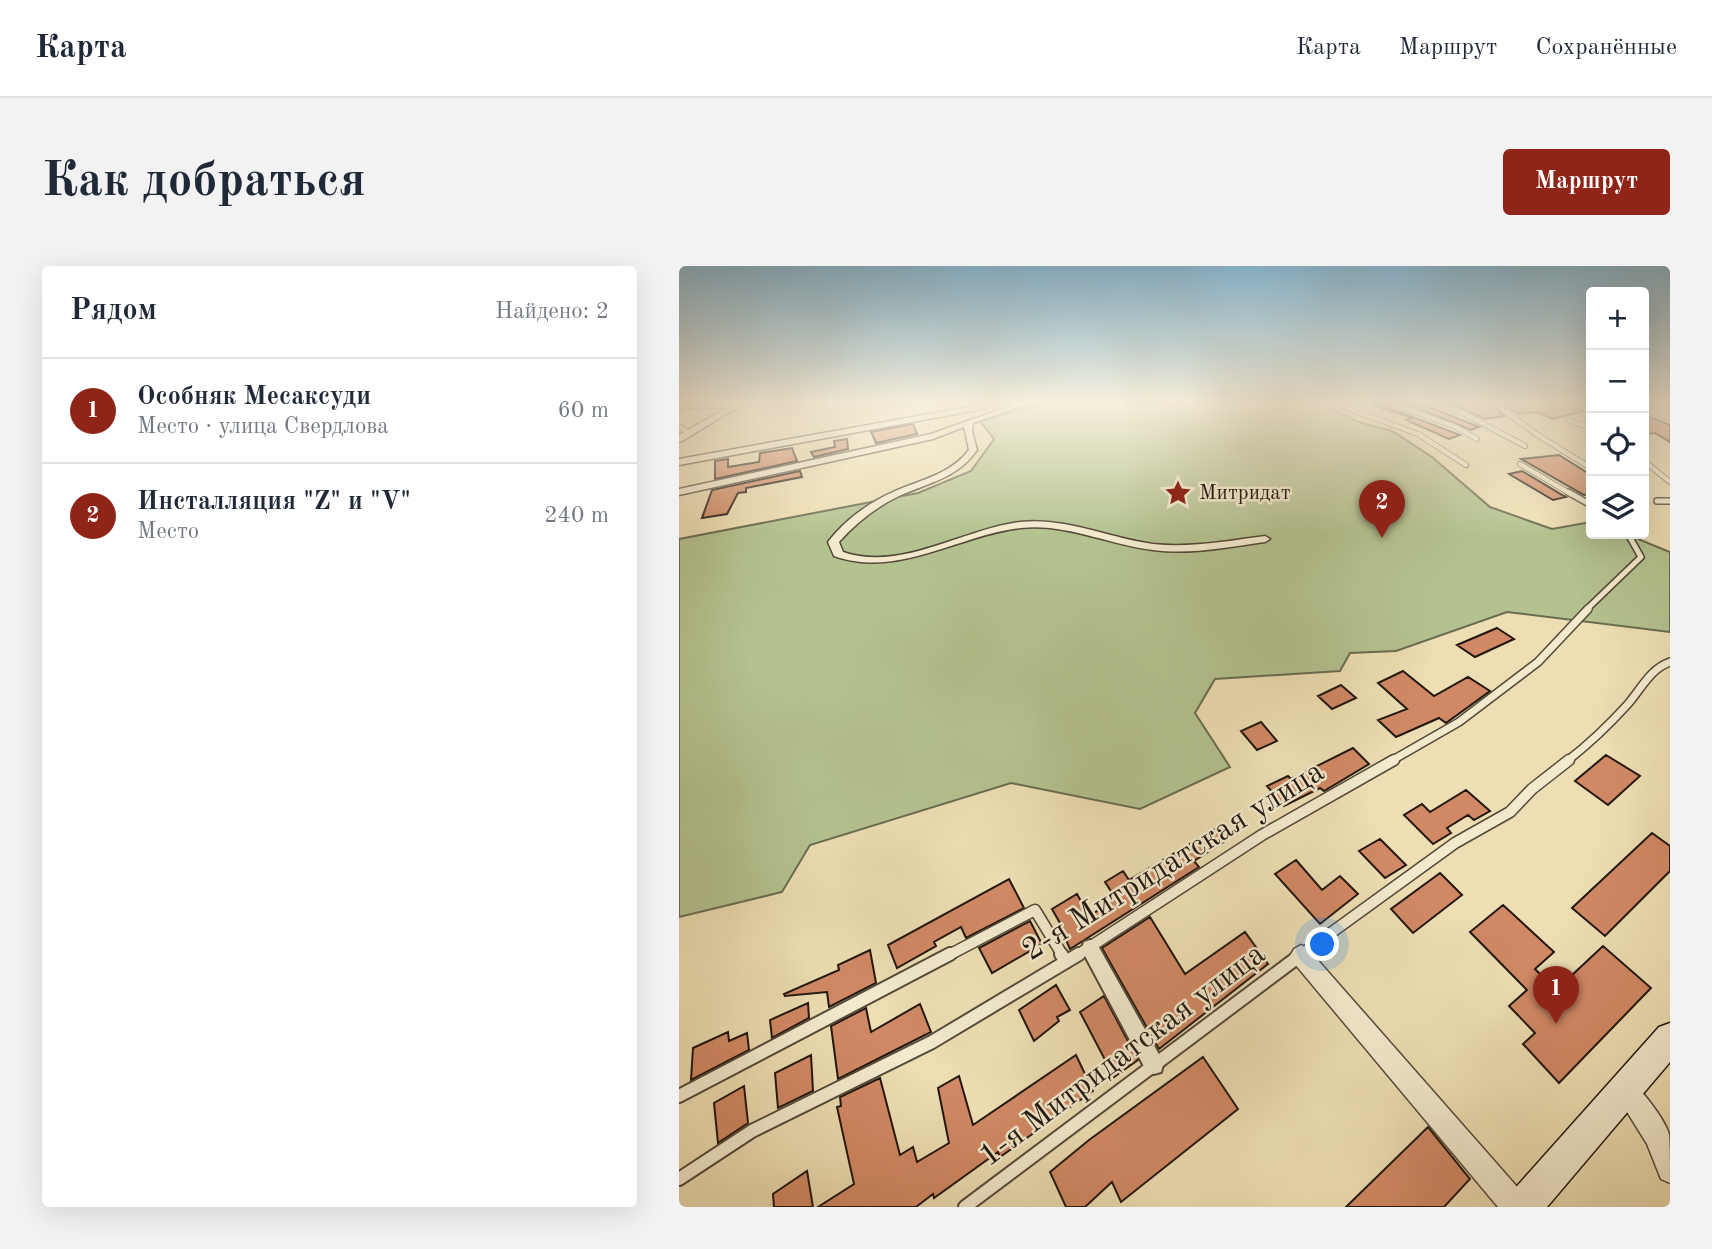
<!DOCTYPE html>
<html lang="ru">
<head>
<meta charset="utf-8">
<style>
	:root { --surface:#fff; --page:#f2f2f3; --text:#1f2937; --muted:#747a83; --line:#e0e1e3; --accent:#8f2418 }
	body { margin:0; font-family:"Old Standard TT",serif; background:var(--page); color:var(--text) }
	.controls { position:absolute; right:21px; top:21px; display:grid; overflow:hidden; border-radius:7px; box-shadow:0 7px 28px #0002 }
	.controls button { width:63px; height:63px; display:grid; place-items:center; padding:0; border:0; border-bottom:2px solid var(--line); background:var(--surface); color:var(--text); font:35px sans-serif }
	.you { position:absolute; left:644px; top:679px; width:24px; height:24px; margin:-18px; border:5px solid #fff; border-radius:50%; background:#1a73e8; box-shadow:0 0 0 10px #1a73e833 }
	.badge { display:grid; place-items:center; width:46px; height:46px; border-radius:50%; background:var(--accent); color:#fff; font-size:23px; font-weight:700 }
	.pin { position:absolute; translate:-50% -58px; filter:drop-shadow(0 2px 4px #0008) }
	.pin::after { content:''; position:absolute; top:37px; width:24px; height:21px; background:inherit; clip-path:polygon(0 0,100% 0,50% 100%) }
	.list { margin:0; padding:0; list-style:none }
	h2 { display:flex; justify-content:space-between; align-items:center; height:91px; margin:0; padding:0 28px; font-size:30px }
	h2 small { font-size:23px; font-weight:400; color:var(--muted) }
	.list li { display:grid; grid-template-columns:46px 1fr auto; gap:21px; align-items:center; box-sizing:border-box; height:105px; padding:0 28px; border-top:2px solid var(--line) }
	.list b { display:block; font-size:26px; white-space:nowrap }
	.list p { margin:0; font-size:23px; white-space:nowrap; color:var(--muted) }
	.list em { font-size:23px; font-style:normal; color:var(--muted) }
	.icon { flex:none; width:38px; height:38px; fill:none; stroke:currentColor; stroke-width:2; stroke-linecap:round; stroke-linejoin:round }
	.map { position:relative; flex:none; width:991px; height:941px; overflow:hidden; border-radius:7px }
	header { display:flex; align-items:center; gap:42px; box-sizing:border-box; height:98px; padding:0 35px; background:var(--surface); border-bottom:2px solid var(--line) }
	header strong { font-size:33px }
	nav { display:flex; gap:38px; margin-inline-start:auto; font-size:24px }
	.intro { display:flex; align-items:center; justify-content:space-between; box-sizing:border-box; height:168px; padding:0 42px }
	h1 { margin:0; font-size:49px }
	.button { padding:18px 32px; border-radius:7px; background:var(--accent); color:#fff; font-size:24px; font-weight:700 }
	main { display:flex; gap:42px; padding:0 42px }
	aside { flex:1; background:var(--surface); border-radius:7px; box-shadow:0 7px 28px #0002 }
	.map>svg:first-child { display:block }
</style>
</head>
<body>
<header>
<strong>Карта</strong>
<nav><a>Карта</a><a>Маршрут</a><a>Сохранённые</a></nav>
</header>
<div class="intro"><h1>Как добраться</h1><a class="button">Маршрут</a></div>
<main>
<aside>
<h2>Рядом<small>Найдено: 2</small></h2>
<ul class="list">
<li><span class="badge">1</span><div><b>Особняк Месаксуди</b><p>Место · улица Свердлова</p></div><em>60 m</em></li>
<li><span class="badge">2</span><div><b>Инсталляция &quot;Z&quot; и &quot;V&quot;</b><p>Место</p></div><em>240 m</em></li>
</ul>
</aside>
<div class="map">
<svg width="991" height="941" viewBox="0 0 991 941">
	<rect width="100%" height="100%" fill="#eddeb3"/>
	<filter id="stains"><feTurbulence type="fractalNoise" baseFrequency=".00286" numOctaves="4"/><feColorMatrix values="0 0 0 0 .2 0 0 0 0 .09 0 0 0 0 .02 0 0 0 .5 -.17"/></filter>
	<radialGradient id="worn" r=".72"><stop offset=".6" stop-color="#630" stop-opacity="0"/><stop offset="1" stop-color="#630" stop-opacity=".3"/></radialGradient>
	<path fill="#b4c290" stroke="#6a6c50" stroke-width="2" d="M369,136H641L679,156L713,165L753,191L811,241L873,263L912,256V268H947L991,286V366L828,346L717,385L671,387L661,405L536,413L516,447L551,501L461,543L332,517L131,579L103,626L0,651V273L239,227L292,205L315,173L301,155Z"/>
	<path fill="#d18965" stroke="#21170f" stroke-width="2" d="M695,136H704L707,141L781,169L770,173L727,154L733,152L694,139Z
		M724,136H747L750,141L800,161L792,164Z
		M768,136H809L825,150L806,153Z
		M823,136H912V143L874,153L857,146L839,148Z
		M965,149L991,159V176L976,167L965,168Z
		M234,158L238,168L197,177L192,166Z
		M168,173L169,183L135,191L132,186L156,181L155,175Z
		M113,182L118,195L36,213V195L49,193V201L80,196L81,187Z
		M880,189L912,209V228L905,229L842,193Z
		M121,205L123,211L67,222V226L59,227L48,248L23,252L33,224Z
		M843,205L885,230L887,231L874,234L830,208Z
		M818,362L835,373L796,391L778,379Z
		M724,405L755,430L789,411L811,425L767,457L760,452L717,471L699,454L728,443L699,417Z
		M662,419L677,432L653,443L639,430Z
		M582,456L598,475L578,484L562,465Z
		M674,482L690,498L645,525L641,522L605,540L588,520L609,510L612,513Z
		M927,489L961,510L929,539L896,515Z
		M787,524L811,545L795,554L789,549L768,562L772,567L754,578L725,549L743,538L751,546Z
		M536,563L546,575L515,595L520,601L391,683L384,667L386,666L373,643L398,628L410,650L437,633L426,616L444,605L450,614Z
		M973,567L991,580V605L926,670L893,642Z
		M701,573L727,599L706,612L680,585Z
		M617,594L643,624L661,610L679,628L641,658L596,608Z
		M761,607L783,629L734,667L712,643Z
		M330,613L345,642L287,672L282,661L255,676L257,680L218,702L209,679Z
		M824,639L875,686L856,703L877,724L924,680L972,722L880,817L844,778L856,767L830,740L848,724L791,666Z
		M471,651L506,708L566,666L589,698L480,783L423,682Z
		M351,655L363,678L313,707L300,682Z
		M191,684L197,717L150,741L148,726L106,730L105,728L160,704L159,699Z
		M377,719L391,744L378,751L380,755L355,775L340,744Z
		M425,730L459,794L435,811L401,746Z
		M129,737L130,752L93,772L91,754Z
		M241,738L252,766L159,813L152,760L187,742L192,766Z
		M49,766L50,775L68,767L70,784L12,814L14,782Z
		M132,789L134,825L99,842L96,807Z
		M397,789L414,825L321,891L319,886L255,932L254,928L237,941H139L175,918L158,841L162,840L161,831L201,812L221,889L234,881L238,896L270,877L259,822L280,810L294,859Z
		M524,791L559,843L442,936L433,916L406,941H387L371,906L410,874Z
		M65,820L69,857L39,877L35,837Z
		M749,861L791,913L765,941H667Z
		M128,905L134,941H95L94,928Z"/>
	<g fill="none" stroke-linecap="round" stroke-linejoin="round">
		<g stroke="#544938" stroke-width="6">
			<path id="service-far4" d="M651,136L739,168L787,199
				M709,136L777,161L798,173
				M752,136L784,147L846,180
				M814,136L857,168L912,202
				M306,140L319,136
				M965,143L991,152
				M889,154L912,162
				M2,161L9,167
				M965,195L991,216
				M841,198L892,228"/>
		</g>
		<g stroke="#544938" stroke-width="8">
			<path id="service-far3" d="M889,226L912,239
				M978,235H991
				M907,344L962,291L949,268"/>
		</g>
		<g stroke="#544938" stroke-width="10">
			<path id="service-far2" d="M712,495L780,456L859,396L909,343
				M888,495C910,478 930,459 949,438C962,423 971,403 991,396"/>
		</g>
		<g stroke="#544938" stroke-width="13">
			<path id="service-far1" d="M268,690L356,644L384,690
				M397,690L583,569L715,494
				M620,690L776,577L831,546L853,523L890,494"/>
		</g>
		<g stroke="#544938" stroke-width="16">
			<path id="service" d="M382,688L387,696
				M0,830L271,688
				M0,913L73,865L253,776L400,688
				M286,941L623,688"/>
		</g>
		<g stroke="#544938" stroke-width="4">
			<path id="pedestrian" d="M411,674L417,676L482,792L484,799L482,806L475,808L468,806L405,688L403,682L405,676Z"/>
		</g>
		<g stroke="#544938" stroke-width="3">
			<path id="minor" d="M67,136L3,175L0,176V169L49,141L0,142V138Z
				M342,136H354L294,157L293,165L298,184C279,212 249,217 220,230C197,241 177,257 160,276L164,286C222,306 284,263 341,256C386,251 430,272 474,278C511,282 549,275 586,270L591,273L586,276C549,281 511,289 474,284C430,279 387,257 342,262C279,269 220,313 155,290L149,276C165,255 189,237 214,226C240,214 271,209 290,184L285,161L254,173L0,229V223L252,168Z
				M306,138L309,142L0,199V193Z
				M622,679L629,683L847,931L851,941H819L615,697L611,690L615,683Z
				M947,813C960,818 986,854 990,868C991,882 991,902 991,917L982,913L968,878L935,825L938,816Z"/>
		</g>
		<g stroke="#21170f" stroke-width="3">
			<path id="secondary" d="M991,757V796L868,941H826L831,928L980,761Z"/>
		</g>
		<use href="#service-far4" stroke="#f3eace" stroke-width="4.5"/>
		<use href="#service-far3" stroke="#f3eace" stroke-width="5"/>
		<use href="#service-far2" stroke="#f3eace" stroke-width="7"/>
		<use href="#service-far1" stroke="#f3eace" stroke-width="10"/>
		<use href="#service" stroke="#f3eace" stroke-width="12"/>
		<use href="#pedestrian" fill="#f3eace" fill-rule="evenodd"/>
		<use href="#minor" fill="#f3eace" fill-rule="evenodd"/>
		<use href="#secondary" fill="#f3eace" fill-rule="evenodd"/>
	</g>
	<linearGradient id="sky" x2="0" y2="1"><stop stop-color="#88b7d2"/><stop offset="0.51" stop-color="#f7f0dd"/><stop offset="1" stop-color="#f7f0dd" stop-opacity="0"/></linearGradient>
	<rect width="991" height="268" fill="url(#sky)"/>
	<defs>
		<g id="sight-bare" transform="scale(2.1)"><path d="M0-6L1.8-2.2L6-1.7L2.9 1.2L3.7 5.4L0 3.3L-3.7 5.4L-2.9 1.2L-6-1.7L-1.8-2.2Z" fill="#8f2418" stroke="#f3eace" stroke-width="2.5" paint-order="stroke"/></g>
	</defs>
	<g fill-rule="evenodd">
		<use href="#sight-bare" x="499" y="227"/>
	</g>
	<g text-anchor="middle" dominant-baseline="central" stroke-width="5" stroke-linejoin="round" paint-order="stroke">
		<g font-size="21" fill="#21170f" stroke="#f3eace" text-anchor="start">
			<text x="520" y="227">Митридат</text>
		</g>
		<g font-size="32" fill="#21170f" stroke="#f3eace">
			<text transform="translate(495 596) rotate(-32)">2-я Митридатская улица</text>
			<text transform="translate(444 790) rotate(-37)">1-я Митридатская улица</text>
		</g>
	</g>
	<rect width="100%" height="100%" filter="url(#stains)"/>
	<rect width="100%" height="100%" fill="url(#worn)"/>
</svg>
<div class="controls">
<button>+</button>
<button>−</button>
<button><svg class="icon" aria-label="locate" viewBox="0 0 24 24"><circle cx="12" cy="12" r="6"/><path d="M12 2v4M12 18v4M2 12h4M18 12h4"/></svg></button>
<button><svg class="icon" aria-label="layers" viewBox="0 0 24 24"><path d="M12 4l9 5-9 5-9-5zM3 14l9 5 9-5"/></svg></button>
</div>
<div class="you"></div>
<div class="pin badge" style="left:877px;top:758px">1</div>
<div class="pin badge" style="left:703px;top:272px">2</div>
</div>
</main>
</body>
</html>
